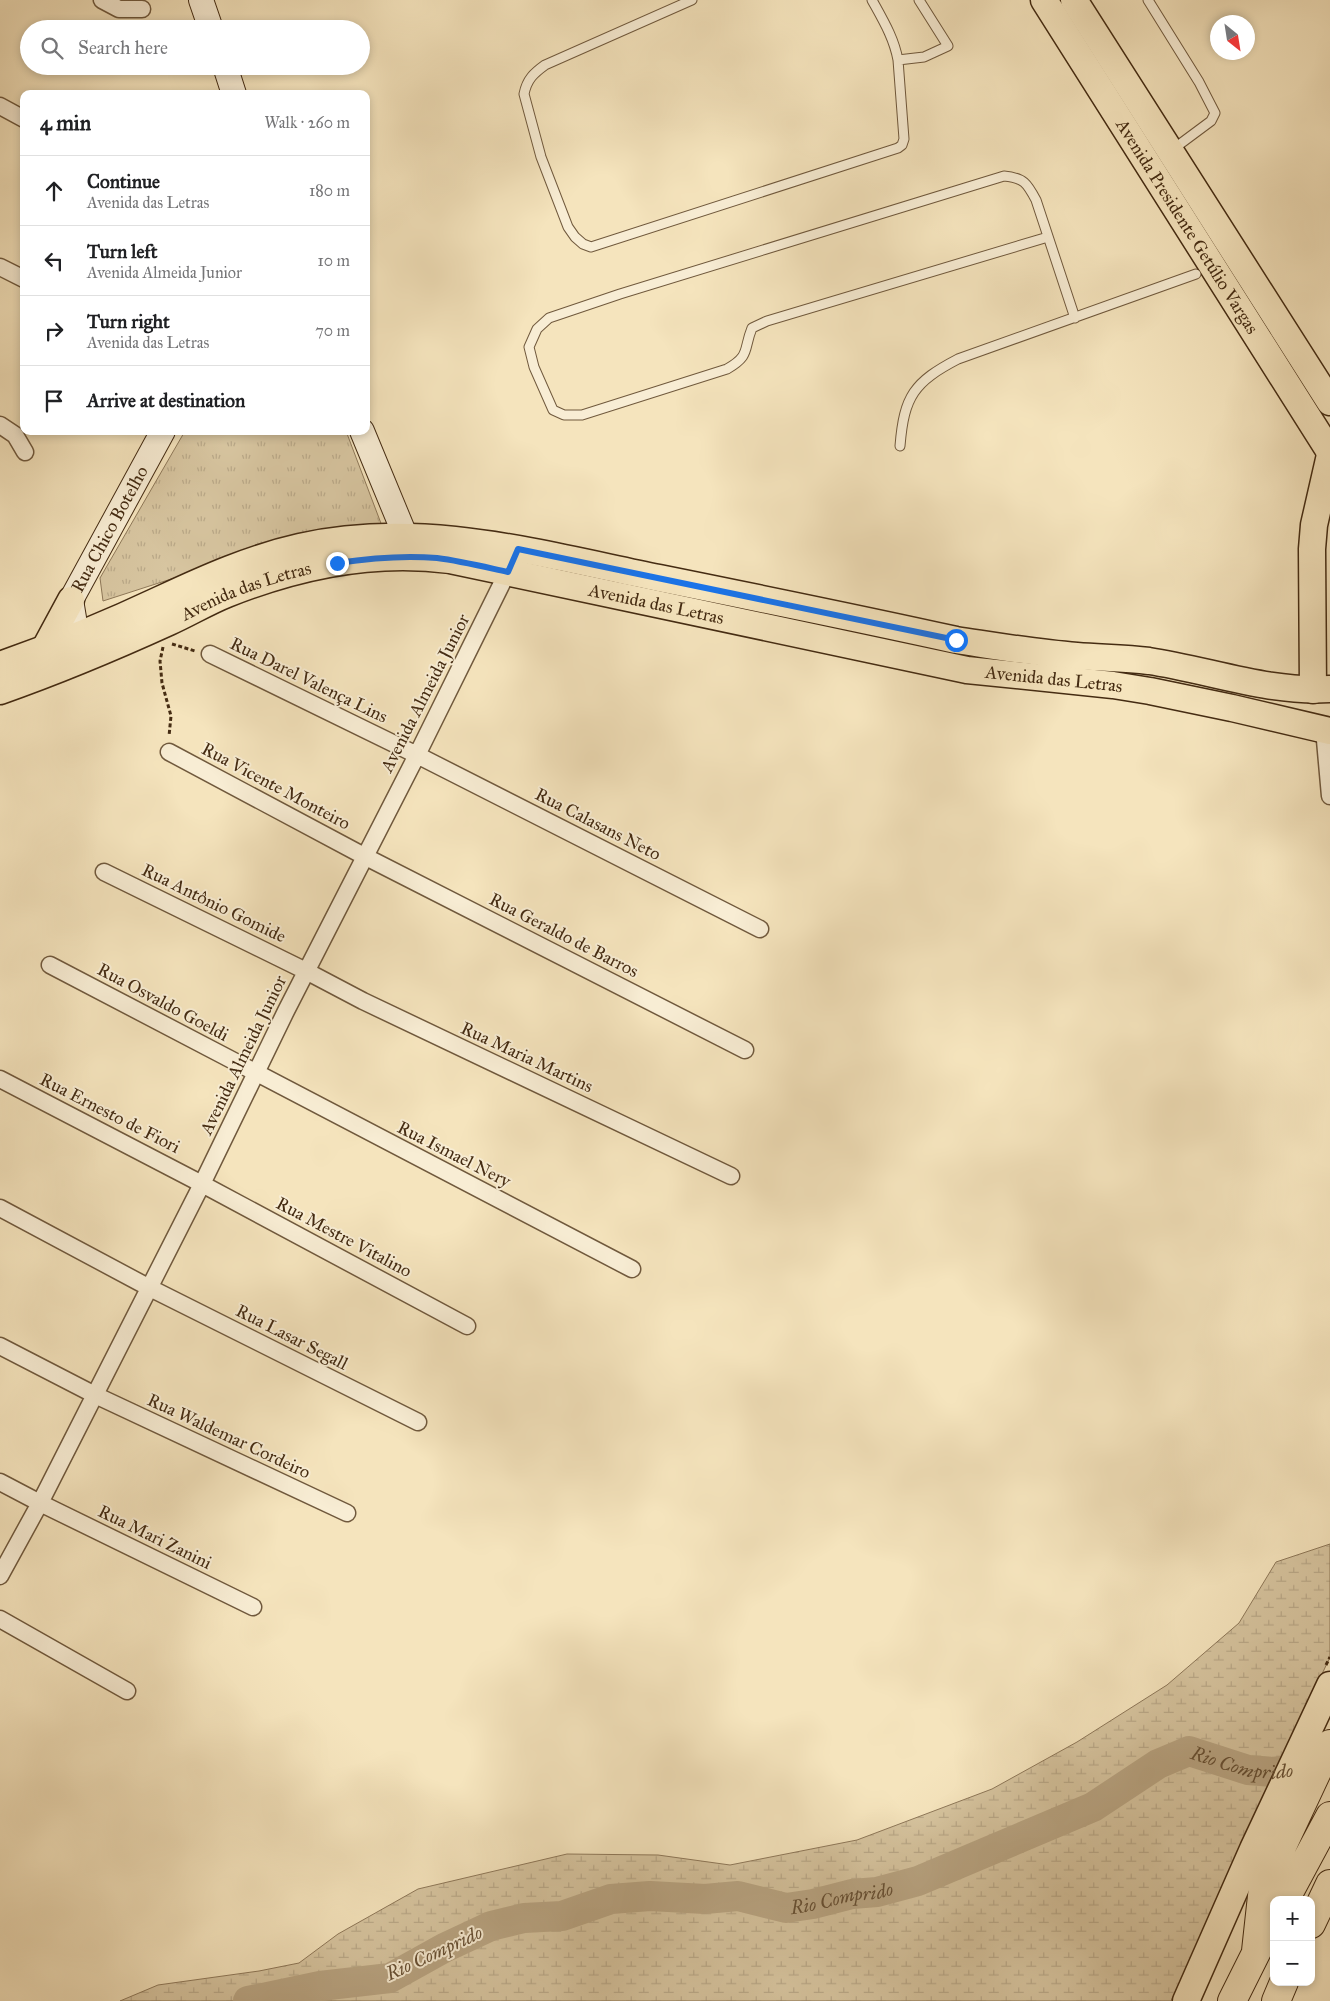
<!DOCTYPE html>
<html lang="en">
<head>
<meta charset="utf-8">
<style>
	:root { --surface:#fff; --page:#f6f6f6; --text:#202124; --muted:#757577; --line:#e0e0e0 }
	body { margin:0; font-family:"IM FELL Great Primer",serif; background:var(--page); color:var(--text) }
	.controls { position:absolute; right:15px; bottom:15px; display:grid; overflow:hidden; border-radius:10px; box-shadow:0 2px 8px #0003 }
	.controls button { width:45px; height:45px; display:grid; place-items:center; padding:0; border:0; border-bottom:1px solid var(--line); background:var(--surface); color:var(--text); font:25px sans-serif }
	.compass { position:absolute; left:1210px; top:15px; width:45px; height:45px; border-radius:50%; background:var(--surface); box-shadow:0 2px 8px #0003; rotate:150deg }
	.stop { position:absolute; width:15px; height:15px; margin:-11px; border:4px solid #1a73e8; border-radius:50%; background:#fff }
	.stop.end { background:#1a73e8; border-color:#fff; box-shadow:0 1px 5px #0008 }
	.list { margin:0; padding:0; list-style:none }
	h2 { display:flex; justify-content:space-between; align-items:center; height:65px; margin:0; padding:0 20px; font-size:21px }
	h2 small { font-size:16px; font-weight:400; color:var(--muted) }
	.list li { display:grid; grid-template-columns:32px 1fr auto; gap:15px; align-items:center; box-sizing:border-box; height:70px; padding:0 20px; border-top:1px solid var(--line) }
	.list b { display:block; font-size:19px; white-space:nowrap }
	.list p { margin:0; font-size:16px; white-space:nowrap; color:var(--muted) }
	.list em { font-size:16px; font-style:normal; color:var(--muted) }
	.icon { flex:none; width:28px; height:28px; fill:none; stroke:currentColor; stroke-width:2; stroke-linecap:round; stroke-linejoin:round }
	.map { position:relative; flex:none; width:1330px; height:2001px; overflow:hidden }
	.search { position:absolute; background:var(--surface); box-shadow:0 2px 8px #0003; left:20px; top:20px; width:350px; height:55px; display:flex; align-items:center; gap:12px; box-sizing:border-box; padding:0 18px; border-radius:28px; color:var(--muted); font-size:19px }
	.panel { position:absolute; background:var(--surface); box-shadow:0 2px 8px #0003; left:20px; top:90px; width:350px; height:345px; border-radius:10px }
	.map>svg:first-child { display:block }
</style>
</head>
<body>
<div class="map">
<svg width="1330" height="2001" viewBox="0 0 1330 2001">
	<defs>
		<pattern id="grass-tufts" width="24" height="20" patternUnits="userSpaceOnUse" patternTransform="scale(1.25)"><rect width="24" height="20" fill="#d7c5a0"/><path d="M3 7l-1-3M5 7V3M7 7l1-3M15 17l-1-3M17 17v-4M19 17l1-3" fill="none" stroke="#baa989"/></pattern>
		<pattern id="wetland-marsh" width="20" height="14" patternUnits="userSpaceOnUse" patternTransform="scale(1.25)"><rect width="20" height="14" fill="#d7c5a0"/><path d="M1 5h8M5 5V1M11 12h8M15 12V8" fill="none" stroke="#baa989"/></pattern>
	</defs>
	<rect width="100%" height="100%" fill="#f5e4bd"/>
	<filter id="stains"><feTurbulence type="fractalNoise" baseFrequency=".004" numOctaves="4"/><feColorMatrix values="0 0 0 0 .2 0 0 0 0 .09 0 0 0 0 .02 0 0 0 .5 -.17"/></filter>
	<radialGradient id="worn" r=".72"><stop offset=".6" stop-color="#630" stop-opacity="0"/><stop offset="1" stop-color="#630" stop-opacity=".3"/></radialGradient>
	<path fill="url(#grass-tufts)" stroke="#8e7859" d="M185,431H346L382,526L261,550L103,601L100,578Z"/>
	<path fill="url(#wetland-marsh)" stroke="#8e7859" d="M1330,1544V1657L1280,1764L1273,1772L1274,1778L1171,2001H120L158,1985L259,1971L299,1963L338,1934L418,1889L567,1854L658,1855L730,1865L857,1840L992,1789L1077,1742L1167,1685L1239,1623L1276,1562Z"/>
	<g fill="none" stroke-linecap="round" stroke-linejoin="round">
		<path stroke="#b9a583" stroke-width="30" id="s1" d="M248,2001L320,1986L390,1978L444,1948L491,1926L524,1918L562,1916L611,1899L650,1896L705,1899L738,1896L786,1908L813,1904L852,1894L877,1892L918,1881L1093,1807L1158,1764L1189,1751L1248,1770L1273,1772L1315,1767"/>
		<g stroke="#70593d" stroke-width="11">
			<path id="lane" d="M692,0L545,65C534,73 527,79 524,94L541,157L568,227L575,237L583,244L591,247L898,148L902,145L904,139L898,60
				M872,0C883,20 894,38 898,60L924,57L948,46L919,0
				M1148,0L1199,82L1215,113L1211,121L1172,150
				M1048,237L767,321L752,328C743,350 751,355 727,369L582,415H564L553,410L534,367L529,347L537,329L549,318L620,294L1004,176C1024,178 1027,183 1036,200L1075,318
				M900,446C904,396 914,382 958,359L1196,274"/>
		</g>
		<g stroke="#70593d" stroke-width="19">
			<path id="street" d="M102,0L119,9H142
				M0,106L24,119
				M0,267L24,279
				M0,425L15,435L25,452
				M210,654L417,755L760,929
				M1324,729L1330,796
				M169,752L364,856L745,1050
				M104,872L306,971L363,1001L731,1176
				M50,965L632,1269
				M0,1079L202,1184L467,1326
				M0,1208L148,1287L418,1422
				M0,1346L95,1395L347,1513
				M0,1482L40,1503L253,1607
				M0,1576L40,1503L202,1184L286,1011L417,755L511,565
				M0,1619L127,1691"/>
		</g>
		<g stroke="#442b12" stroke-width="26">
			<g id="secondary">
				<path d="M201,0L211,29"/>
				<path d="M225,66L234,94"/>
				<path d="M362,431L405,535L407,555"/>
				<path id="s2" d="M74,618L71,600L163,431"/>
			</g>
		</g>
		<g stroke="#442b12" stroke-width="29">
			<g id="primary">
				<path id="s3" d="M1044,0L1330,452"/>
				<path d="M1074,0L1330,402"/>
				<path d="M44,650L71,600"/>
				<path d="M0,665C54,646 108,624 161,599C206,578 251,558 300,547C420,519 541,554 659,578C758,598 857,618 956,640C996,646 1036,653 1077,656C1101,658 1125,658 1149,661C1209,670 1269,693 1330,689"/>
				<path d="M1313,690L1312,549L1314,525L1330,455"/>
				<path id="s4" d="M0,691C57,671 114,647 169,622C189,613 207,602 227,594C297,566 375,550 450,560L967,670L1113,685L1150,691L1232,708L1330,731"/>
				<path d="M1186,2001L1253,1849L1330,1685"/>
			</g>
		</g>
		<g stroke="#442b12" stroke-width="30">
			<path id="highway" d="M1285,1900L1330,1816
				M1311,1924L1330,1884
				M1256,1951L1263,1887L1330,1744
				M1232,2001L1265,1935
				M1276,2001L1284,1982"/>
		</g>
		<path stroke="#442b12" stroke-width="3" stroke-dasharray="4 2.5" stroke-linecap="butt" d="M172,644L195,651
			M163,647L160,661L162,683L171,716L169,736
			M1326,1665L1330,1657"/>
		<use href="#lane" stroke="#f8edd4" stroke-width="9"/>
		<use href="#street" stroke="#f8edd4" stroke-width="16"/>
		<use href="#secondary" stroke="#f8edd4" stroke-width="24"/>
		<use href="#primary" stroke="#f5e4bd" stroke-width="26"/>
		<use href="#highway" stroke="#f5e4bd" stroke-width="28"/>
	</g>
	<g fill="none" stroke-linecap="round" stroke-linejoin="round">
		<path stroke="#1a73e8" stroke-width="6" d="M337,563C370,558 403,555 437,558C461,561 485,567 508,572L518,549L956,640"/>
	</g>
	<g text-anchor="middle" dominant-baseline="central" stroke-width="4" stroke-linejoin="round" paint-order="stroke">
		<g font-size="18" fill="#442b12" stroke="#f8edd4">
			<text stroke="none"><textPath href="#s3" startOffset="268">Avenida Presidente Getúlio Vargas</textPath></text>
			<text stroke="none"><textPath href="#s2" startOffset="99">Rua Chico Botelho</textPath></text>
			<text stroke="none"><textPath href="#s4" startOffset="266">Avenida das Letras</textPath></text>
			<text stroke="none"><textPath href="#s4" startOffset="686">Avenida das Letras</textPath></text>
			<text transform="translate(309 680) rotate(26)">Rua Darel Valença Lins</text>
			<text stroke="none"><textPath href="#s4" startOffset="1091">Avenida das Letras</textPath></text>
			<text transform="translate(425 693) rotate(-63)">Avenida Almeida Junior</text>
			<text transform="translate(276 786) rotate(28)">Rua Vicente Monteiro</text>
			<text transform="translate(598 824) rotate(27)">Rua Calasans Neto</text>
			<text transform="translate(214 903) rotate(26)">Rua Antônio Gomide</text>
			<text transform="translate(564 935) rotate(27)">Rua Geraldo de Barros</text>
			<text transform="translate(163 1002) rotate(28)">Rua Osvaldo Goeldi</text>
			<text transform="translate(243 1055) rotate(-64)">Avenida Almeida Junior</text>
			<text transform="translate(527 1057) rotate(25)">Rua Maria Martins</text>
			<text transform="translate(110 1113) rotate(27)">Rua Ernesto de Fiori</text>
			<text transform="translate(454 1154) rotate(27)">Rua Ismael Nery</text>
			<text transform="translate(344 1237) rotate(28)">Rua Mestre Vitalino</text>
			<text transform="translate(292 1337) rotate(27)">Rua Lasar Segall</text>
			<text transform="translate(229 1436) rotate(25)">Rua Waldemar Cordeiro</text>
			<text transform="translate(155 1537) rotate(26)">Rua Mari Zanini</text>
		</g>
		<g font-size="19" font-style="italic" fill="#675034" stroke="#f8edd4">
			<text stroke="none"><textPath href="#s1" startOffset="1050">Rio Comprido</textPath></text>
			<text stroke="none"><textPath href="#s1" startOffset="615">Rio Comprido</textPath></text>
			<text transform="translate(434 1953) rotate(-25)">Rio Comprido</text>
		</g>
	</g>
	<rect width="100%" height="100%" filter="url(#stains)"/>
	<rect width="100%" height="100%" fill="url(#worn)"/>
</svg>
<div class="controls">
<button>+</button>
<button>−</button>
</div>
<svg class="compass" viewBox="-18 -18 36 36"><path d="M0-13l5 13h-10z" fill="#e53935"/><path d="M0 13l5-13h-10z" fill="#757577"/></svg>
<div class="stop" style="left:956px;top:640px"></div>
<div class="stop end" style="left:337px;top:563px"></div>
<div class="search"><svg class="icon" aria-label="search" viewBox="0 0 24 24"><circle cx="10" cy="10" r="6"/><path d="M15 15l6 6"/></svg>Search here</div>
<section class="panel">
<h2>4 min<small>Walk · 260 m</small></h2>
<ul class="list">
<li><svg class="icon" aria-label="ahead" viewBox="0 0 24 24"><path d="M12 20V5M6 11l6-6 6 6"/></svg><div><b>Continue</b><p>Avenida das Letras</p></div><em>180 m</em></li>
<li><svg class="icon" aria-label="left" viewBox="0 0 24 24"><path d="M17 20v-9H6M10 6l-5 5 5 5"/></svg><div><b>Turn left</b><p>Avenida Almeida Junior</p></div><em>10 m</em></li>
<li><svg class="icon" aria-label="right" viewBox="0 0 24 24"><path d="M7 20v-9h11M14 6l5 5-5 5"/></svg><div><b>Turn right</b><p>Avenida das Letras</p></div><em>70 m</em></li>
<li><svg class="icon" aria-label="arrive" viewBox="0 0 24 24"><path d="M6 21V4h12l-3 4 3 4H6"/></svg><div><b>Arrive at destination</b></div></li>
</ul>
</section>
</div>
</body>
</html>
